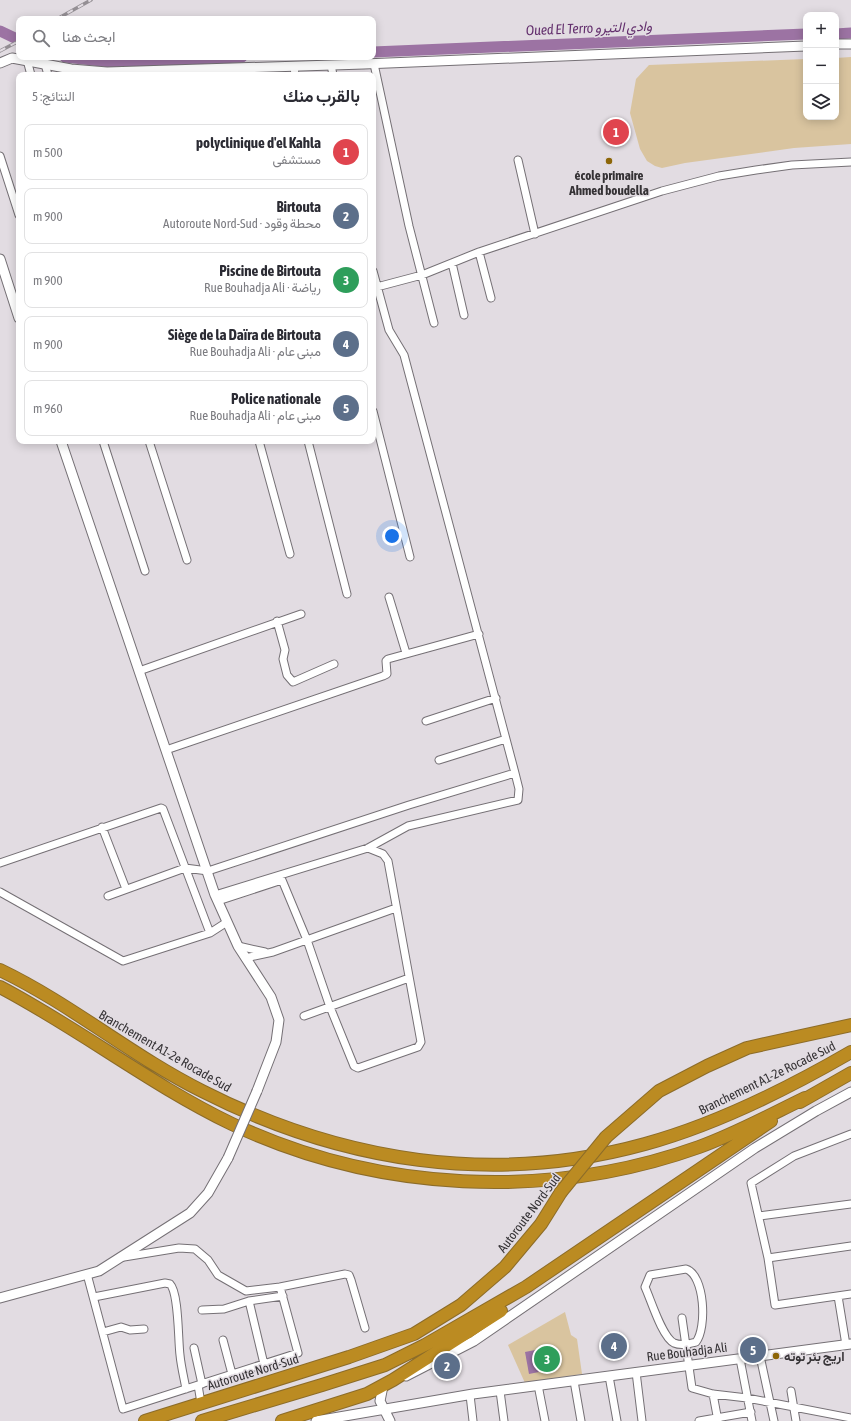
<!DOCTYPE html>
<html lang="ar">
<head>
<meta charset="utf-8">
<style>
	:root { --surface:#fff; --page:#f7f7f7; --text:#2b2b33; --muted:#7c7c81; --line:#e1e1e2; --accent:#b45309 }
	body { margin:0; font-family:"Asap Condensed",Vazirmatn,sans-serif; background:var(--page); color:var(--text); direction:rtl }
	.controls { position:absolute; right:12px; top:12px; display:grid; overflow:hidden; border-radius:8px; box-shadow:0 2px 10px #0003 }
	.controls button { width:36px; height:36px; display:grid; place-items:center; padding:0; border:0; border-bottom:1px solid var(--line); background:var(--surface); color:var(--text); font:20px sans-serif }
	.you { position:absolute; left:392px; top:536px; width:14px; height:14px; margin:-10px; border:3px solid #fff; border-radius:50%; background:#1a73e8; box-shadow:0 0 0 6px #1a73e833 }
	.badge { display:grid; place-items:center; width:26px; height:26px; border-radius:50%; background:var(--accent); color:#fff; font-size:13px; font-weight:700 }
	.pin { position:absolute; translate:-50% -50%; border:2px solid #fff; box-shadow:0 1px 4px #0006 }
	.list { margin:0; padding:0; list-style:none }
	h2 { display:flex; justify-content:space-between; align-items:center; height:52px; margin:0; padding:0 16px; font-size:17px }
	h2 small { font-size:13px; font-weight:400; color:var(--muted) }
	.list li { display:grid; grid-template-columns:26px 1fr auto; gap:12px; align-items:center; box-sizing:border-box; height:56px; margin:0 8px 8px; padding:0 8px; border:1px solid var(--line); border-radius:8px }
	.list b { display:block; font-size:15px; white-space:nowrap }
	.list p { margin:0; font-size:13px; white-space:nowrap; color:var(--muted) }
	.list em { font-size:13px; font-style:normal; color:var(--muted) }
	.icon { flex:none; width:22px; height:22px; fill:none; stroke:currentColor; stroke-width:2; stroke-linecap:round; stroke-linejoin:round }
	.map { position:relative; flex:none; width:851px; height:1421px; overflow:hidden; direction:ltr }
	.search { position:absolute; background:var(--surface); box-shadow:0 2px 10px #0003; left:16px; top:16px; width:360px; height:44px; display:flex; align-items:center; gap:10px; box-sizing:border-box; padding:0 14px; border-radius:8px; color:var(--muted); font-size:15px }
	.panel { position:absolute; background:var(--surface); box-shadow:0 2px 10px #0003; left:16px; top:72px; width:360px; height:372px; border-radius:8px; direction:rtl }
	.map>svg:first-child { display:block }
</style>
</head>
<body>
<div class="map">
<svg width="851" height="1421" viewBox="0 0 851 1421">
	<rect width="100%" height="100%" fill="#e2dce2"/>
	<path fill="#d9c49f" d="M851,57V144L794,148L685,163L662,168L655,166L647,161L640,149L630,113L636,79L649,65L806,59V117H836V58Z
		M565,1312L571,1335L577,1339L582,1374L525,1383L508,1345Z"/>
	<path fill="#9c73a3" d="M535,1350L539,1372L529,1374L525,1352Z"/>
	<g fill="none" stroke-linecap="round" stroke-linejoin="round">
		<path stroke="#9c73a3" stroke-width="11" d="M0,31L19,40
			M836,34L851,33
			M373,52L806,34
			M65,57L111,62L242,57"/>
		<g stroke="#757075" stroke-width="9">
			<path id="street" d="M27,60L31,75
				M45,64L48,75
				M374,64L409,226L434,323
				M331,65L333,75
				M294,66L295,75
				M251,67L252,75
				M0,156L19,215
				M518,160L535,234
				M479,252L491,298
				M452,263L464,315
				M373,288L422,275L479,252L662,191L719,176L756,170L792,165L851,162
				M373,411L410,557
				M103,441L145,571
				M149,441L187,560
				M259,441L290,554
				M308,441L347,594
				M389,597L406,653
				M277,621L285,650L283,659L287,675L293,682L334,664
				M139,671L301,614
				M426,721L496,698
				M166,750L383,676L387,674L386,661L388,659L479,634
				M439,760L506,739
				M102,827L126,889
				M0,863L161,808L163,809L210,933
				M0,892L123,961L210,933L227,922
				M215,895L368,848L408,826L518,800L519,789L515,773L404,355L389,330L373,271
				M108,896L185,868L208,871L409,805L515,773
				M218,901L282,880L307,940L330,1007L354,1066L358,1068L418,1047L421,1042L388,861L383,854L368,848
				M238,946L265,952
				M245,958L273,952L396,908
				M304,1016L409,978
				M851,1134L794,1156L751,1183L768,1258L775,1305L851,1294
				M759,1216L851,1204
				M124,1257L179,1248L195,1249L208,1260L218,1275L246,1291L280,1287L345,1274L349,1275L351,1280L365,1328
				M768,1258L851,1246
				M686,1269C705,1275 707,1328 696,1342C688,1344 681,1346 674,1343C662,1337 651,1300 645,1287L650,1275Z
				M87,1274L123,1409L298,1353L280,1287
				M838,1296L846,1345
				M94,1297L165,1283L170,1284C179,1293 178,1340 180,1355C181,1366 184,1378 186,1389
				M249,1301L264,1364
				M202,1310L224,1309L249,1301L283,1296
				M682,1318L692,1388L713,1394L747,1398L851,1418
				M103,1332L121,1327L130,1330L144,1329
				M223,1340L232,1374
				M194,1348L202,1384
				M760,1356L774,1421
				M740,1359L752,1421
				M636,1372L642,1421
				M609,1376L617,1421
				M574,1381L581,1421
				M198,1385L201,1403
				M538,1385L545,1421
				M500,1391L504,1421
				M791,1391L796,1421
				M713,1394L718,1421
				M470,1395L473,1421
				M699,1421L751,1412"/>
		</g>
		<g stroke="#757075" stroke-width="11">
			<path id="secondary" d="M836,44H851
				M0,63L12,58L71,69L107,72L364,64L806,46
				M0,259L19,318
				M61,441L215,895L238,946L271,997L279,1020L276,1042L257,1091
				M0,1298L99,1271L190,1213L208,1193L228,1158
				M406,1376L474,1341L755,1148L816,1111L851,1092
				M383,1386L380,1401L390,1421
				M316,1421L473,1394L851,1344"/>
		</g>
		<g stroke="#8c6c29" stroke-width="14">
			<path id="highway" d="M0,970C71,1004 132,1056 202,1091C341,1162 493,1186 645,1144C714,1125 789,1088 851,1052
				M0,987C80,1029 151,1085 232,1124C376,1192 548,1201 699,1147C735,1134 770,1115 805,1098
				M800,1102L851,1073
				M606,1137L659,1091L707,1066L747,1048L851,1025
				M145,1421L349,1357L414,1334L461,1305L505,1267L541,1224L561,1192
				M202,1421L322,1385L385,1365L425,1345L526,1287L771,1121
				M282,1421L367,1394L393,1380L501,1311"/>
		</g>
		<use href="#street" stroke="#fff" stroke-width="7"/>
		<use href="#secondary" stroke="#fff" stroke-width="9"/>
		<use href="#highway" stroke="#bb8b22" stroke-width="12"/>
		<g stroke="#948f94" stroke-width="3.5">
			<path id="rail" d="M57,19L91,0
				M0,51L19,41"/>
		</g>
		<use href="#rail" stroke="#e2dce2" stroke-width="2" stroke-dasharray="6" stroke-linecap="butt"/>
		<g stroke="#757075" stroke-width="11" stroke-linecap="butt">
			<path id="secondary-bridge" d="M228,1158L257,1091"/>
		</g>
		<g stroke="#8c6c29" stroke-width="14" stroke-linecap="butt">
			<path id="highway-bridge" d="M561,1192L606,1137"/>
		</g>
		<use href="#secondary-bridge" stroke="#fff" stroke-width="9"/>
		<use href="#highway-bridge" stroke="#bb8b22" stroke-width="12"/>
	</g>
	<g fill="#8d6608" stroke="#e2dce2" stroke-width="1.5">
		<circle cx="609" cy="161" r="4"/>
		<circle cx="776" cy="1356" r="4"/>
	</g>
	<g text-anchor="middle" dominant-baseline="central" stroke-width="3" stroke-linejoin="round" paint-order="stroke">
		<g font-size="13" font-weight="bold" fill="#353235" stroke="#e2dce2">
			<text x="609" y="175">école primaire<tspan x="609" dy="15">Ahmed boudella</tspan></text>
			<text x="784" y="1356" text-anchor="start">اريج بئر توته</text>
		</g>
		<g font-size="13" fill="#353235" stroke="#e2dce2">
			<text transform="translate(165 1051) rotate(30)">Branchement A1-2e Rocade Sud</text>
			<text transform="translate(767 1078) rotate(-26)">Branchement A1-2e Rocade Sud</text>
			<text transform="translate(529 1213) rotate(-53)">Autoroute Nord-Sud</text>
			<text transform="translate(687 1352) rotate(-7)">Rue Bouhadja Ali</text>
			<text transform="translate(253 1372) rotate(-17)">Autoroute Nord-Sud</text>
		</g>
		<g font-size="14" font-style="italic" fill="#632f6d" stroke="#e2dce2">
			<text transform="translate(589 28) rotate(-2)">Oued El Terro وادي التيرو</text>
		</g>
	</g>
</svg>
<div class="controls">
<button>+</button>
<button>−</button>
<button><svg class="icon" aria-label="layers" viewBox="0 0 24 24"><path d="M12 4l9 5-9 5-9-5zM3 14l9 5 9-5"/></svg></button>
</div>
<div class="you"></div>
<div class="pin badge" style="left:616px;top:132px;background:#e0444e">1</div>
<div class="pin badge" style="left:447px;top:1366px;background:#5c6f8a">2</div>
<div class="pin badge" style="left:547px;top:1359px;background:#2e9e5b">3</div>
<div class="pin badge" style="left:614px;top:1346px;background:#5c6f8a">4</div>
<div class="pin badge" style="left:753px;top:1350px;background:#5c6f8a">5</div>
<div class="search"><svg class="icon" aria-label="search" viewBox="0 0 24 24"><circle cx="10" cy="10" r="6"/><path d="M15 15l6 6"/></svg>ابحث هنا</div>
<section class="panel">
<h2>بالقرب منك<small>النتائج: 5</small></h2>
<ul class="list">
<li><span class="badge" style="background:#e0444e">1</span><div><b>polyclinique d'el Kahla</b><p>مستشفى</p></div><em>500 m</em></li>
<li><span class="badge" style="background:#5c6f8a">2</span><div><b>Birtouta</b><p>محطة وقود · Autoroute Nord-Sud</p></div><em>900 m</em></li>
<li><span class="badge" style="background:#2e9e5b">3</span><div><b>Piscine de Birtouta</b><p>رياضة · Rue Bouhadja Ali</p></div><em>900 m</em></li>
<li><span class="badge" style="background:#5c6f8a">4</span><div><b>Siège de la Daïra de Birtouta</b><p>مبنى عام · Rue Bouhadja Ali</p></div><em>900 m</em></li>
<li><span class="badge" style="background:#5c6f8a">5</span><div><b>Police nationale</b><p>مبنى عام · Rue Bouhadja Ali</p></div><em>960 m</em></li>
</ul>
</section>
</div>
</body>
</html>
